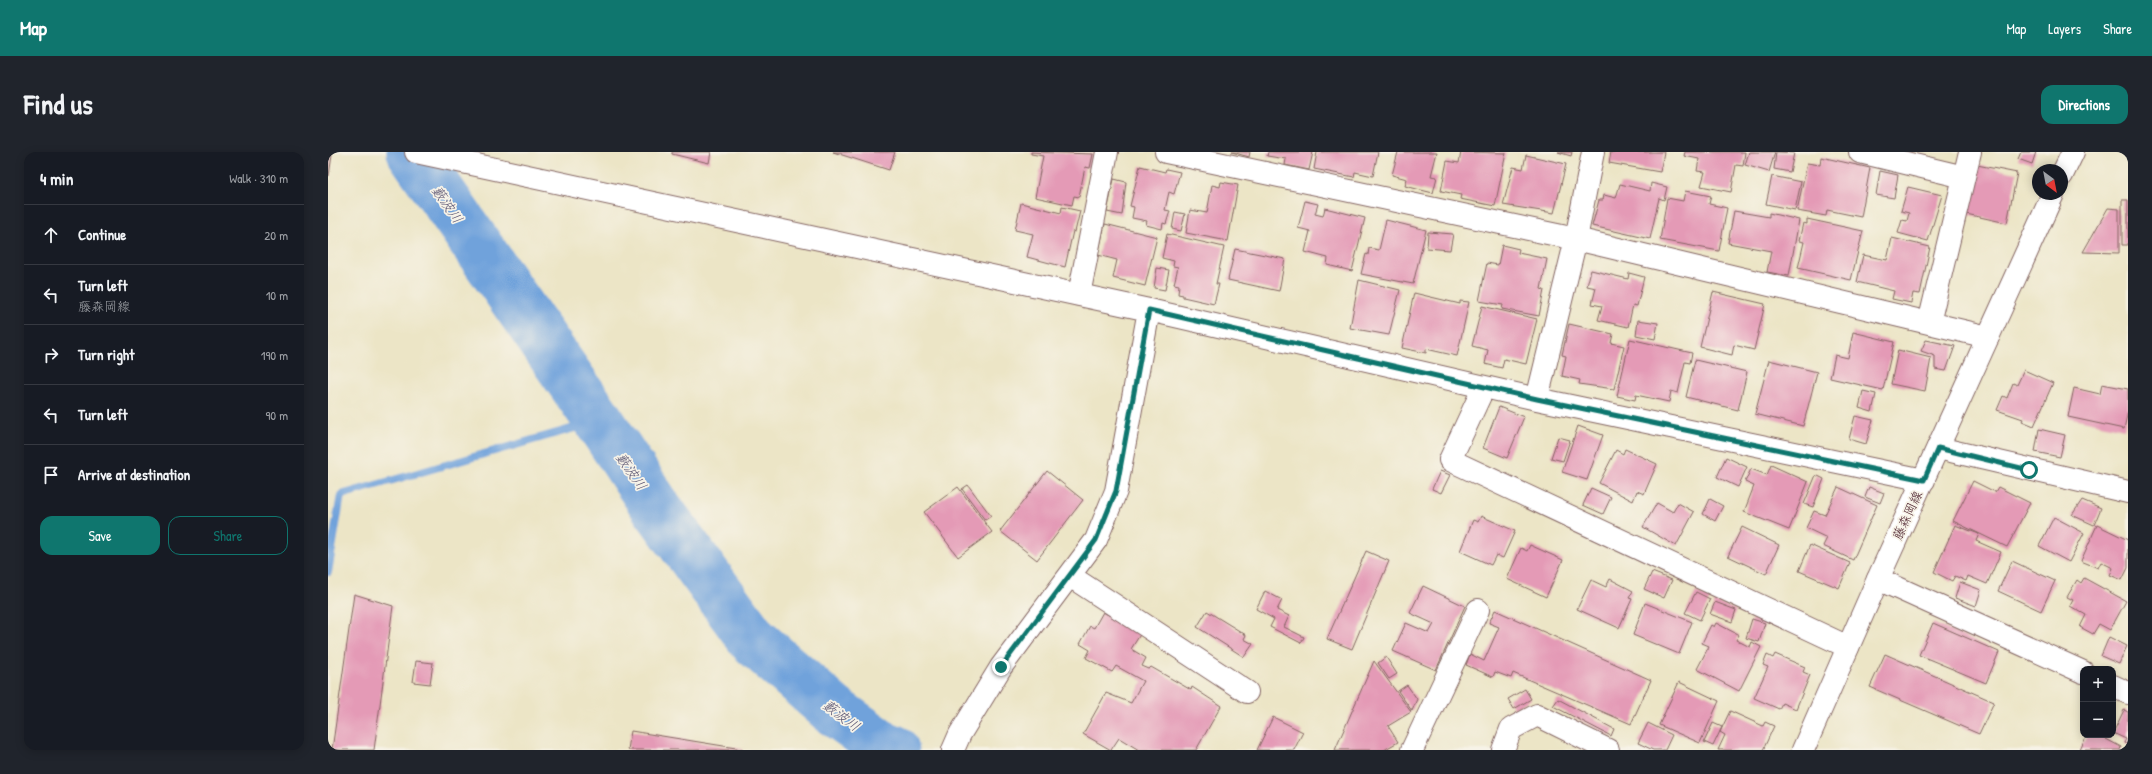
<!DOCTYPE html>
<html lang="en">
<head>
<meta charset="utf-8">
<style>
	:root { --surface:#171b24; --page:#20242c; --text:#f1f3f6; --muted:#9ea1a6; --line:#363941; --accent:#0f766e }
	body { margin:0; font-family:"Patrick Hand","Klee One",sans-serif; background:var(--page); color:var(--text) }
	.controls { position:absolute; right:12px; bottom:12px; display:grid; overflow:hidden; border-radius:8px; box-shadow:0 2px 10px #0003 }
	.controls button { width:36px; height:36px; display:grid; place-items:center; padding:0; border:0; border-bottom:1px solid var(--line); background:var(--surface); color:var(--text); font:20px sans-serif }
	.compass { position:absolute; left:1704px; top:12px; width:36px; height:36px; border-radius:50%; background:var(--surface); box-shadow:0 2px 10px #0003; rotate:148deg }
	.stop { position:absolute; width:12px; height:12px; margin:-9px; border:3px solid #0f766e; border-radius:50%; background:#fff }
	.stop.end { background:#0f766e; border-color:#fff; box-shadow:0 1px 4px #0008 }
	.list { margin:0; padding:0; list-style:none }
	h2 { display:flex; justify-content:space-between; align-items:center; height:52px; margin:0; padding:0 16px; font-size:17px }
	h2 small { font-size:13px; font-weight:400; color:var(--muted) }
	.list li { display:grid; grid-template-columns:26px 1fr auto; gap:12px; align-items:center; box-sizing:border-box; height:60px; padding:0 16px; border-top:1px solid var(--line) }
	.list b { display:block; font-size:15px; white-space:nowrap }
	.list p { margin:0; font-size:13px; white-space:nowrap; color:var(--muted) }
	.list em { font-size:13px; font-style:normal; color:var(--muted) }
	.actions { display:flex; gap:8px; padding:12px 16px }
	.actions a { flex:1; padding:9px 0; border:1px solid var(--accent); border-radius:12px; text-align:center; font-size:14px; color:var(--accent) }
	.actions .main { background:var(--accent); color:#fff }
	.icon { flex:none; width:22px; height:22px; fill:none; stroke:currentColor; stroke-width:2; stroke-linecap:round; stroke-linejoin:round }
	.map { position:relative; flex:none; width:1800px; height:598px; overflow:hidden; border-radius:12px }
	header { display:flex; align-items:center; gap:24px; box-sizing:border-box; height:56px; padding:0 20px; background:var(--accent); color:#fff }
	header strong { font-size:19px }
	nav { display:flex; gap:22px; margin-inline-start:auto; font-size:14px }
	.intro { display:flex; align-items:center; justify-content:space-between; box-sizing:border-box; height:96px; padding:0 24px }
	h1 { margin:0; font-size:28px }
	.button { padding:10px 18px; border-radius:12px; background:var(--accent); color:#fff; font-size:14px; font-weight:700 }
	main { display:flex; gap:24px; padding:0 24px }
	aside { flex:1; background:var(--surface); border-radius:12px; box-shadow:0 2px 10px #0003 }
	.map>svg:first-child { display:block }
</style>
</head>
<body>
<header>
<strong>Map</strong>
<nav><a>Map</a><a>Layers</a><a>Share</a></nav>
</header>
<div class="intro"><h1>Find us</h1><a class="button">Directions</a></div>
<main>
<aside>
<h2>4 min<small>Walk · 310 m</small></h2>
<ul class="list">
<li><svg class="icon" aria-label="ahead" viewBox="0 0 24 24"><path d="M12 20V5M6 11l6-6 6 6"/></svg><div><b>Continue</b></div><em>20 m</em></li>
<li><svg class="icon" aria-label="left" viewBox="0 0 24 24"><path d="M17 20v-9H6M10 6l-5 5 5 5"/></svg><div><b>Turn left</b><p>藤森岡線</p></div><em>10 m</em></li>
<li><svg class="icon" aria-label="right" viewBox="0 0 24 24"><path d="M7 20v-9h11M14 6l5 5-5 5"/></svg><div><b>Turn right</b></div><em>190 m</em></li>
<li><svg class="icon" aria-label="left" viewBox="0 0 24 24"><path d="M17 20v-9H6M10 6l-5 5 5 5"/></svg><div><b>Turn left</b></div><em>90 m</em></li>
<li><svg class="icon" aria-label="arrive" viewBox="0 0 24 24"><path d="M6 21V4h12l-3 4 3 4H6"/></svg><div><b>Arrive at destination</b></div></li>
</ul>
<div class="actions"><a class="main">Save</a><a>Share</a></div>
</aside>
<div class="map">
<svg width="1800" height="598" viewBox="0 0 1800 598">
	<rect width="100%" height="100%" fill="#f7f3e8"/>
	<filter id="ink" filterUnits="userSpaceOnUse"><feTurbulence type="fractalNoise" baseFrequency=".025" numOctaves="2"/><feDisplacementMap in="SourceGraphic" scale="8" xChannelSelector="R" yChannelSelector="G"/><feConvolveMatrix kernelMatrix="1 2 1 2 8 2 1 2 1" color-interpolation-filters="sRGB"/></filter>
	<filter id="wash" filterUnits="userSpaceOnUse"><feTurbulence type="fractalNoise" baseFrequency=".012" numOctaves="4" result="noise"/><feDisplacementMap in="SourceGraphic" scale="16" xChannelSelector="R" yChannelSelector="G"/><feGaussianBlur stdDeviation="0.9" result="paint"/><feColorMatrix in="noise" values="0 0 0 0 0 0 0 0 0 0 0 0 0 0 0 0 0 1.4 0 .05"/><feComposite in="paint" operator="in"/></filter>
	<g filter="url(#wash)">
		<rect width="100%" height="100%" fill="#ece5c6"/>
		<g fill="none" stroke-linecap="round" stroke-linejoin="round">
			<path stroke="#6fa2db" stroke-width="8" d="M0,420L13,343L271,269"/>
			<path stroke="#6fa2db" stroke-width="51" d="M84,0L271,269L328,355L425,488L505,558L554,593L566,598"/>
		</g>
		<g id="blocks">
			<path fill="#e49ab6" d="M344,0H383L381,11L344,2Z
				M505,0H567L561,18Z
				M703,0L765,2L762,16L757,15L751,45L746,44L744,53L707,45L715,4L703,2Z
				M904,0H922L921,5Z
				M940,0H985L981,18L957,13L958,7L939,4Z
				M989,0H1050L1045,24L1027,20L1026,25L986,17Z
				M1070,0H1109L1103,24L1109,25L1105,41L1077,34L1079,27L1064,23Z
				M1133,0L1178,1L1167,54L1132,47L1133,43L1113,39L1119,9L1131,11Z
				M1230,0H1244L1243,4Z
				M1283,0H1336L1332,20L1281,11Z
				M1357,0H1417L1415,14L1408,13L1403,40L1373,34L1377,20L1369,19L1371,7L1356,4Z
				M1421,0H1447L1441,20L1417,13Z
				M1448,0L1466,1L1462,20L1446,17Z
				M1693,0H1708L1704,12L1690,7Z
				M0,3H4L1,24L0,23Z
				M1198,3L1238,12L1226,61L1175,53L1185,15L1195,17Z
				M1493,5L1542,16L1533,65L1499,58L1498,64L1469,59L1479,11L1492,13Z
				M1649,13L1689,21L1679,71L1638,62Z
				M812,14L837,20L838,17L852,20L846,42L841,40L837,58L842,59L838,72L835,71L834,77L818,73L819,69L804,66L806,55L802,54Z
				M1552,19L1570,23L1566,46L1548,43Z
				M1444,24L1473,30L1467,58L1438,52Z
				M786,27L798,30L794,63L779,60Z
				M893,30L910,33L900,89L858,81L862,58L879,61L884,33L892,35Z
				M1323,31L1339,35L1336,48L1331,46L1322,87L1264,74L1271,48H1275L1276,43L1288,46L1292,32L1322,39Z
				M1580,35L1614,43L1600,89L1570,81L1574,68L1579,69L1581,61L1573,59Z
				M1357,39L1383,44L1381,52L1399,56L1391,99L1332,88L1339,46L1355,49Z
				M1794,48H1800V93H1794Z
				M977,49L990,52L987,62L995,64L997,56L1037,66L1024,119L999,113L1000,106L977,100L982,79L970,76Z
				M693,51L733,61L734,55L752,59L747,80L745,79L737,115L699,105L705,82L687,78Z
				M1780,56L1791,57V101L1755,100Z
				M1406,59L1441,65V61L1471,68L1461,124L1439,120L1443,99L1400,91Z
				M847,60L857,62L853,79L844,77Z
				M1479,67L1535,79L1523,128L1470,116L1476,90L1471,89L1475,71L1479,72Z
				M1058,68L1098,78L1085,132L1033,122L1038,102L1040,103L1041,96L1051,98Z
				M777,72L829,85L817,134L785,126L789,108L770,103Z
				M1100,80L1125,82L1122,98L1099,96Z
				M839,82L896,95L888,132H891L886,152L855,145V143L850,142L851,133L846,132L850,115L845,114L846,109L834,106Z
				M1564,86L1602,95L1592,142L1585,141L1583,151L1564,147L1566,139L1529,130L1535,103L1559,108Z
				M1174,93L1191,97L1190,101L1219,107L1213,137L1216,138L1211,164L1174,157L1175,153L1151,149L1159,111L1170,113Z
				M907,97L957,107L951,139L900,128Z
				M829,116L841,118L837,138L826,136Z
				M1263,118L1300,127L1301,121L1316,125L1309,154L1305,153L1300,175L1270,168L1274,154L1264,152L1268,136L1259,134Z
				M1031,128L1072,138L1061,183L1022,176Z
				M1385,140L1437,152L1426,198L1406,193L1404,203L1372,195Z
				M1086,141L1132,152V149L1141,150L1129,204L1098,197V201L1074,196Z
				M1154,154L1209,167L1198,212L1176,207L1174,216L1157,212L1160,198L1144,194Z
				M1310,168L1330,171L1327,187L1308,183Z
				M1241,172L1285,182L1283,191L1296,194L1286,237L1251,232L1252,228L1234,224L1238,204L1234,203Z
				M1525,180L1566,190L1555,238L1502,226L1507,203L1520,206Z
				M1302,187L1364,201L1362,211L1357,210L1350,241L1343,239L1341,250L1308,243L1307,248L1289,244Z
				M1598,188L1627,194L1618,219L1607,217V204L1593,199Z
				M1570,198L1603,206L1597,239L1563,232Z
				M1367,208L1419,220L1410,258L1358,245Z
				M1441,208L1489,220L1475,274L1427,262Z
				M1696,218L1725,231L1706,274L1694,269L1695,267L1669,258L1675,244L1679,246L1685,231L1689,233Z
				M1774,232L1800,237V259L1796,277L1740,265L1746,236L1772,242Z
				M1535,239L1548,242L1544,260L1531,256Z
				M1171,255L1196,265L1179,306L1155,296Z
				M1527,264L1545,268L1538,292L1521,287Z
				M1250,274L1275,283L1259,328L1234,320Z
				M1711,277L1737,283L1732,305L1707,300Z
				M1230,285L1242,288L1235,309L1223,306Z
				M1297,297L1329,312L1316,342L1309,339L1305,349L1271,331L1288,298L1295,302Z
				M1398,305L1419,315L1410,335L1389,325Z
				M1443,313L1480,330L1461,378L1416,360L1426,334L1417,330L1423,317L1439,323Z
				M719,319L755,348L709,408L672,379Z
				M1112,319L1122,323L1113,341L1104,337Z
				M1488,323L1496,327L1485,355L1476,352Z
				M1645,329L1667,340L1670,335L1702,351L1679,395L1625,369Z
				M640,333L663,364L657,368L634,337Z
				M630,335L664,380L630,405L596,360Z
				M1510,335L1549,353L1525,408L1495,394L1499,386L1478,376L1486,359L1497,363Z
				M1541,335L1556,341L1552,351L1537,345Z
				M1263,336L1283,345L1275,362L1255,353Z
				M1382,347L1395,354L1387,369L1375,362Z
				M1754,348L1773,356L1766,373L1744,363Z
				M1329,351L1345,360L1350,351L1366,360L1348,394L1315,375Z
				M1153,364L1187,379L1175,406L1168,403L1163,413L1132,399L1145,368L1150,370Z
				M1726,365L1756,381L1741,410L1711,394Z
				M1627,373L1651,382L1648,389L1673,400L1659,432L1640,424L1638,429L1627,424L1624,429L1606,420Z
				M1769,373L1800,388V416L1794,428L1782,423L1785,416L1773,410L1770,416L1753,409Z
				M1414,375L1451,393L1438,422L1400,404Z
				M1202,393L1235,408L1218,445L1179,427L1193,396L1199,399Z
				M1482,393L1522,411L1511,436L1471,419Z
				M1038,399L1061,409L1024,497L999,487Z
				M1684,409L1727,429L1713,459L1670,439Z
				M1324,420L1344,428L1336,446L1316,437Z
				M1756,426L1798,449L1782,478L1771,472L1765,482L1752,475L1758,463L1742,454L1745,448L1739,445L1749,428L1753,431Z
				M1282,427L1305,439L1301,446L1304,447L1291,476L1249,457L1263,428L1278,435Z
				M1632,430L1653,438L1648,454L1627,446Z
				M1095,434L1137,454L1108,518L1065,499L1078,471L1101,481L1106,472L1082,461Z
				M937,439L954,448L949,458L961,464L956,475L976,485L973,491L942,475L946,467L928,457Z
				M1368,440L1382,447L1372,468L1357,461Z
				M26,442L65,454L46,598H4Z
				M1387,450L1408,458L1404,470L1382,462Z
				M1317,451L1364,470L1351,502L1305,483Z
				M1167,458L1323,528L1303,572L1185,521L1183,526L1167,520L1165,525L1138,513L1142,502L1156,509L1171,475L1161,471Z
				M879,459L918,483L916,487L925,492L916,505L869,475Z
				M775,460L813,481L803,497L818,506L814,514L821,517L823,515L863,538L864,535L893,554L868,598H811L791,586L783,598L755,582L778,541L803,551L815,529L788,514L784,520L758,506L762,498L752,492L762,474L766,476Z
				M1424,467L1437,471L1431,490L1418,486Z
				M1388,471L1411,483L1408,488L1422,495L1424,490L1433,495L1411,539L1369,517L1381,494L1374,491L1383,473L1386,475Z
				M1605,471L1671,500L1658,531L1591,503Z
				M1781,485L1799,494L1791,512L1773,504Z
				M1447,502L1477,515L1475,520L1482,523L1468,557L1454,551L1451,557L1426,546L1440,515L1435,513L1439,503L1445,506Z
				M1557,502L1666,550L1651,582L1542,535Z
				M1058,505L1069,522L1061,527L1050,511Z
				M88,509L105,511L102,532L85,530Z
				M1046,509L1083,560L1060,574L1070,590L1056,598H1007Z
				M1351,530L1391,549L1372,591L1331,573Z
				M1079,533L1089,547L1084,559L1070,539Z
				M1197,537L1203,547L1186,557L1180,547Z
				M1230,547L1286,577L1283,584L1225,554Z
				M1796,558L1800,560V593L1796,591L1798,587L1785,581Z
				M1402,559L1435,574L1437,570L1446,574L1435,598H1390L1397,583L1392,580Z
				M945,565L975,580L966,598H929Z
				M1320,571L1344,583L1337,598H1325L1310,591Z
				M1385,571L1394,575L1385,594L1376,590Z
				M303,579L414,597V598H300Z
				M1759,583H1780L1778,587L1793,595L1792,598H1752Z"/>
		</g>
	</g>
	<g filter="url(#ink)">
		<use href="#blocks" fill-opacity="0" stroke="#836461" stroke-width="1"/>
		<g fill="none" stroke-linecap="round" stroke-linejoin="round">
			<g stroke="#836461" stroke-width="24">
				<path id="minor" d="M88,0L821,158L1209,247L1596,328
					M838,0L1248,87L1265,0
					M1532,0L1636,25
					M751,143L779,0
					M1601,171L1642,0
					M1156,235L1122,308L1520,495
					M1209,247L1248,87L1660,185
					M1610,296L1800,340
					M742,424L919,540
					M1550,427L1755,520
					M1785,534L1800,541
					M625,598L632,582L673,515L768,388L788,339L821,158
					M1084,598L1150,458
					M1175,598L1183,577L1209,563L1280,598"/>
			</g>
			<g stroke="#836461" stroke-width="24">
				<path id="major" d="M1734,23L1745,0
					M1475,598L1550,427L1725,42"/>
			</g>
			<use href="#minor" stroke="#fff" stroke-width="22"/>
			<use href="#major" stroke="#fff" stroke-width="22"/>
		</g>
	</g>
	<g fill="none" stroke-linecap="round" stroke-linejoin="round" filter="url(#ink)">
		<path stroke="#0f766e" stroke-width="5" d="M673,515L768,388L788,339L821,158L1209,247L1596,328L1610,296L1701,318"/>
	</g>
	<g text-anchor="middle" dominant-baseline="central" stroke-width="3.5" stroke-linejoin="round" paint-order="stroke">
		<g font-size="13" fill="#4a1f2b" stroke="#f7f3e8">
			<text transform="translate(1579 363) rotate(-65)">藤森岡線</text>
		</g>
		<g font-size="14" font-style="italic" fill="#595371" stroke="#f7f3e8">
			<text transform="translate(120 52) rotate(55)">藪波川</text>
			<text transform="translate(304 319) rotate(55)">藪波川</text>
			<text transform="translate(514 563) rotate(37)">藪波川</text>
		</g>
	</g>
</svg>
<div class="controls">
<button>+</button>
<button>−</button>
</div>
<svg class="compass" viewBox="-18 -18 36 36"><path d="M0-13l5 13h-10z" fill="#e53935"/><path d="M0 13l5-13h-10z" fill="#9ea1a6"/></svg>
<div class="stop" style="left:1701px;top:318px"></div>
<div class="stop end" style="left:673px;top:515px"></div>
</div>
</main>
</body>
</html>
